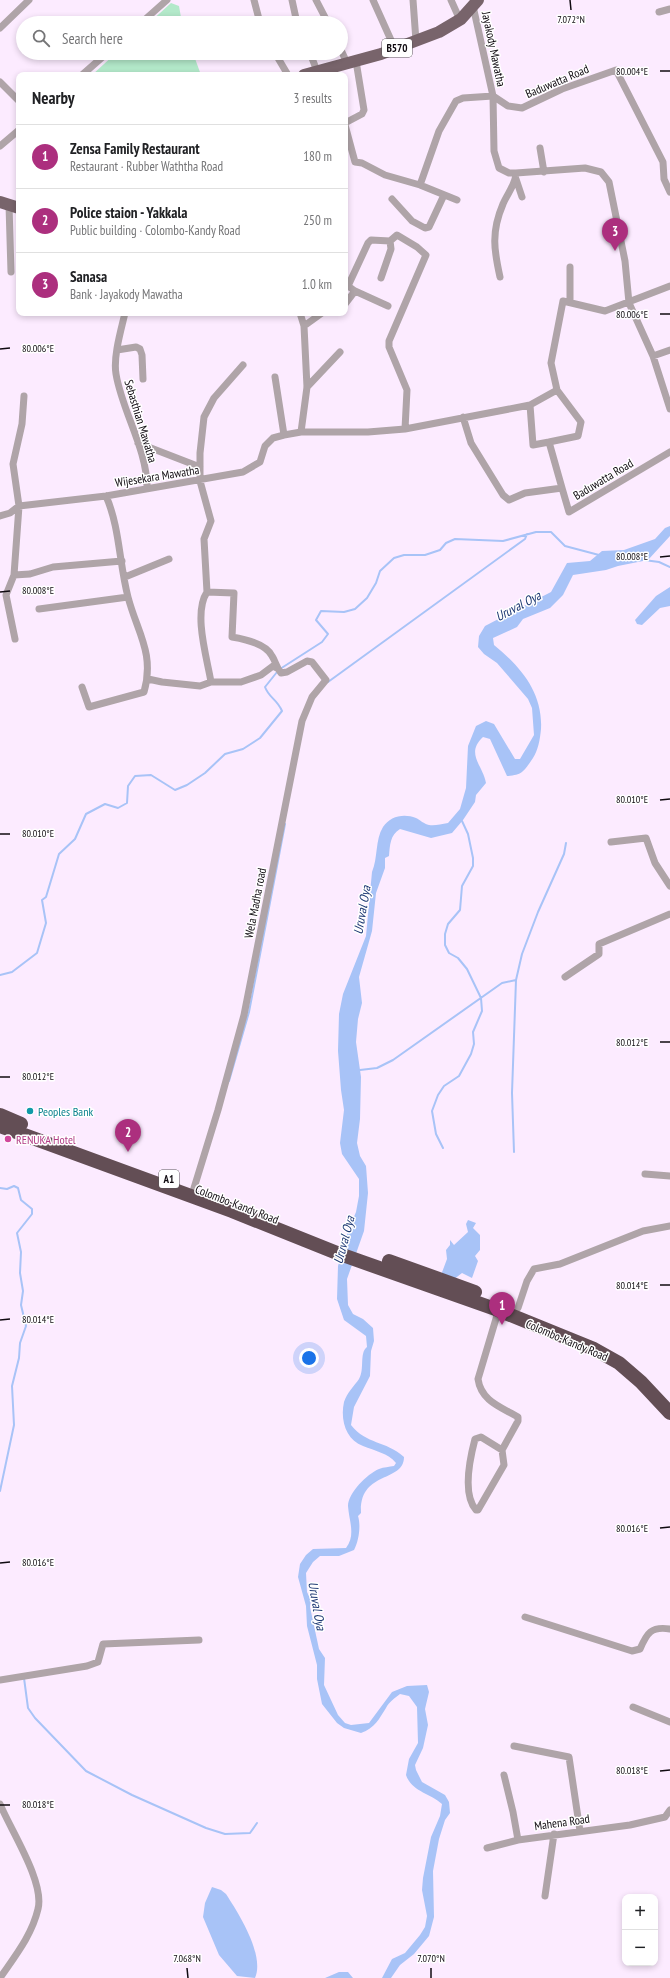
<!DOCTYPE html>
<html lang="en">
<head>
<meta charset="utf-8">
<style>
	:root { --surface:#fff; --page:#f6f6f6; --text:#202124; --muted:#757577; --line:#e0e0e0; --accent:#ac2f7e }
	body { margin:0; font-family:"PT Sans Narrow",sans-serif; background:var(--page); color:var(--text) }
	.controls { position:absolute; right:12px; bottom:12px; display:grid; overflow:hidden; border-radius:8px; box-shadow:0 2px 6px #0003 }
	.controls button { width:36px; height:36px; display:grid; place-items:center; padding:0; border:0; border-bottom:1px solid var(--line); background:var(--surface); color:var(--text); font:20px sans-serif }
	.you { position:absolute; left:309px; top:1358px; width:14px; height:14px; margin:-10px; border:3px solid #fff; border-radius:50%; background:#1a73e8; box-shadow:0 0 0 6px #1a73e833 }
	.badge { display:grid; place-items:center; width:26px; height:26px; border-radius:50%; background:var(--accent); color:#fff; font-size:13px; font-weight:700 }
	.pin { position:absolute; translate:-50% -33px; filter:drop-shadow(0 1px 2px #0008) }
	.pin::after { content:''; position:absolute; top:21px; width:14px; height:12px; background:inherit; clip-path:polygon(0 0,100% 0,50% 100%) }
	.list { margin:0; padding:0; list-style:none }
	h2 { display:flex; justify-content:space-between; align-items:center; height:52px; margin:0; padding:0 16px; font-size:17px }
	h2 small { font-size:13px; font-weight:400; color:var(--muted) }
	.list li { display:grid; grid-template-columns:26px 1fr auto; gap:12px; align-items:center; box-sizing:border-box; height:64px; padding:0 16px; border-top:1px solid var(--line) }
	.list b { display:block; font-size:15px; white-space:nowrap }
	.list p { margin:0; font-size:13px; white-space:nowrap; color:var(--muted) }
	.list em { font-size:13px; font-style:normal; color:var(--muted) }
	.icon { flex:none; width:22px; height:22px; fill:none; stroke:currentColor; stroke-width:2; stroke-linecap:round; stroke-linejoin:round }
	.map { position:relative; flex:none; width:670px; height:1978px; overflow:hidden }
	.search { position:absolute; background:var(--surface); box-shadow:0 2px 6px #0003; left:16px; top:16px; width:332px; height:44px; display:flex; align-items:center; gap:10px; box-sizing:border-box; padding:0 14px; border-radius:22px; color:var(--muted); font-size:15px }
	.panel { position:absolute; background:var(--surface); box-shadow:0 2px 6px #0003; left:16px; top:72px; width:332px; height:244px; border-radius:8px }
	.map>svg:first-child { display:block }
</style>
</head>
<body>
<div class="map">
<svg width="670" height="1978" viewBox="0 0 670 1978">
	<rect width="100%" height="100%" fill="#fcebff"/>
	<path fill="#b3e9ca" d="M171,3L179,6L182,23H149Z
		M116,53H193L201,75H92Z"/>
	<path fill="#a8c3f7" d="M670,526V536L648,560L618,566L606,570L573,575L563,595L550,608L523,619L517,627L493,638L494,645C521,667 543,693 541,729C540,740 538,750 533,758C524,771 523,775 507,776L490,739L483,737C465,754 483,765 486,783L476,795L475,802L463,820L452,833L431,838L400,829C390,835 390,845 389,856L385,858V868L376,893L372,931L359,977L362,1003L358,1019L356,1042L361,1077L360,1119L357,1143L360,1156L366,1166L368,1193L364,1231L347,1279L348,1305L353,1314L363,1319L373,1328L374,1341L371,1351L370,1376L354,1407L351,1425C367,1445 385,1440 404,1457C404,1483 359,1470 361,1513L358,1516C361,1525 359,1541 354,1550L339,1556H320L313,1562L306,1573L307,1592L311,1600L310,1607L319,1649L325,1658L324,1685L338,1715L345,1723L351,1725L369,1723L392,1692L407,1686L427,1685L429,1692L425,1709L428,1725L423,1748L415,1765L416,1770L422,1782L445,1795L449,1802L450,1813L445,1820L439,1839L433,1871L434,1917L429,1936L414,1954L400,1965L391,1978H382L392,1959L405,1953L420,1935L425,1927L427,1916L422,1890L423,1878L431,1837L440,1816L442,1804C430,1793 412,1792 406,1775L409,1759L418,1743L417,1707L409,1696L400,1694C395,1698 389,1702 386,1708C379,1719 375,1728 361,1733L344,1728L337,1723L322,1704L317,1679V1665L307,1626L306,1606L298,1577L300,1564L306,1555L313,1549L346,1548C356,1535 349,1521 348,1506C348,1493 367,1474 379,1469C384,1467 389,1467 394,1466L396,1463C388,1453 375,1451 363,1446C346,1440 340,1420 344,1402C347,1393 354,1386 359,1379C365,1369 359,1353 367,1347L366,1336L344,1320L337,1299L338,1266L348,1231L356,1212L359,1196V1179L342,1154L340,1143L344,1110L341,1090L338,1051L339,1014L343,994L366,936L372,872C378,858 375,840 383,827C390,816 404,813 416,818C420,820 424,824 429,825C435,826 441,824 448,823L460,809L466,788L468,746L476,726L486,721L494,724L515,759H520L534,735L532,708L528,699L497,663L484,654L478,647L479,636L485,626L551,592L567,563L590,561L602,551L624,550L655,539L665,528Z
		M670,587V606L660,608L642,625L637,624L635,620L656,596Z
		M468,1220L476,1223L473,1228L480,1235V1250L475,1256L478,1261L472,1278L462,1273L453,1280L441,1275L447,1259L446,1250L450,1245V1240L454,1245L468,1232L466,1224Z
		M212,1887L221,1890L226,1894C239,1914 265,1955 255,1978L237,1976L219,1955L203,1917L205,1903Z
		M339,1972H348L353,1978H325Z"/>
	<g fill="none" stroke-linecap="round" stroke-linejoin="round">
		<path stroke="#a8c3f7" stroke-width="2" d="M644,560L659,562L670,567
			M280,669L322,642L328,634L316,620L321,611L344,612L355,609L367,598L376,583L380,571L394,558L404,555H425L440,550L446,543L455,539L503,541L536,532H551L565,546L599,555
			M328,682L525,539L527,534
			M0,975L12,972L37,953L46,923L42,900L46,897L59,854L75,839L86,814L105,804L118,808L127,803L128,786L135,776L151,775L175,790L187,785L205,773L225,754L243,749L260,738L282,711C277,699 269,698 265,687L277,672
			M360,1070L377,1068L393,1060L502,983L516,980
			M229,1081L249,1012L285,824
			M443,1148L436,1134L432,1111L438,1095L444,1086L459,1076L471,1054L474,1044L473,1032L482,1011L481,998L467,969L458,958L449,953L445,945V934L448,924L460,910L462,886L473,866V858L468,834L462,821
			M514,1152L512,1093L516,980L522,954L538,912L564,854L566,843
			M0,1188L7,1189L14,1186L18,1188L21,1200L32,1209V1214L17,1233L21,1252L20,1273L23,1291L21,1305L26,1326L20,1343L19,1358L12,1386L14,1425L0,1491
			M24,1678L28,1708L35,1718L86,1771L132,1795L206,1828L225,1834L250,1833L257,1823"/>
		<path stroke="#afa4a8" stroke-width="7" d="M254,0L260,23
			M292,0L297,23
			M316,0L328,23
			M373,0L395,49
			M413,0L416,41
			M451,0L460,20
			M659,12L670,9
			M141,23L167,0
			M0,28L29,0
			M341,50L347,63
			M275,53L288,75
			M310,53L317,71
			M82,75L107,53
			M0,82L19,101
			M493,96L508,106L522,108L562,89L616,70L663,162L664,179L670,192
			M493,96L494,151L499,168L509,173H516
			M345,123L362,114L364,110L356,61
			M345,125L355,162L362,163L385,175L420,185L439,131L456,101L463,98L493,96L473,6
			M0,146L19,130
			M540,148L544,172
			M516,179L522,197
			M420,185L457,200
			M392,199L412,221L425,228L429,227L444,195
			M9,205L11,272
			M500,277C494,250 491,232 503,204C507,194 516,184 516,173L585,168L601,172L609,182L625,261L629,303L653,356
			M381,278L391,249L390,241L397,235L417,247L426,255L389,341V347L407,390L405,429
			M355,291L348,286L368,243L371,240L390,241
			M570,302V267
			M345,304L355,291L388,306
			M125,313C121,330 113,357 116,374C122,411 147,449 147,487
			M300,313L304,326L307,387L301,432
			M304,326L322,313
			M117,350L136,347L140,349L142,355L143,379
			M670,350L653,356L670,409
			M275,377L284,435
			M307,387L340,352
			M530,405L533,445L549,442
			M463,417L471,443L503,495L509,500L525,493L562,488L549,442L578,436L581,422L557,390
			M138,443L200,467
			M562,488L569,512L670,452
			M0,516L10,513L19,506L106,496L243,472L260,462L265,446L273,438L284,435L301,432H368L405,429L530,405L557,390L551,363L563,301L605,311L670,286
			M14,575L30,574L53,567L122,561
			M125,577L169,559
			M39,609L128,597
			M15,639L6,595L14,575L19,506L13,464L22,424L24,396
			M148,679L162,682L200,686L211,682H241L261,675L273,666L277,668
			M211,682C207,658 193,613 207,592L204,539L211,521L200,481V453L204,417L214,398L243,365
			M82,687L89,707L144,692C155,653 137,632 128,597C119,563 120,528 106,496
			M611,842L646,838L655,863L670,886
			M565,977L599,954V944L670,914
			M645,1174L670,1176
			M194,1188L218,1110L244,1015L302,721L312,697L326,680L312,662L307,661L287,672L281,673C276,667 276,662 272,656C266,644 244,639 232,637L234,593L207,592
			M501,1302L478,1379C481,1401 501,1407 518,1417V1421L502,1450
			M518,1308L527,1281L534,1269L560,1264L643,1231L670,1226
			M481,1437L502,1450L504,1465L478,1510H476C462,1494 470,1458 475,1439Z
			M525,1617L632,1651L640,1649C647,1633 651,1626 670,1629
			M0,1680L87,1666L98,1662L103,1644L199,1640
			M633,1707L670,1722
			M514,1746L569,1757L580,1831
			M504,1775L513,1812L518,1840L630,1825L665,1817L670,1810
			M0,1804C10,1829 45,1882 38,1909C32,1935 15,1956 0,1978
			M487,1848L518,1840
			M545,1896L554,1834"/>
		<path stroke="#78646b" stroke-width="12" d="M304,75L381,54L439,32L461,19L478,0
			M0,202L19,208"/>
		<path stroke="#634e55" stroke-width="14" d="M0,1115L21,1124
			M0,1126L232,1211L337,1253L498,1310L594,1349L619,1363L641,1382L670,1413
			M389,1261L475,1292"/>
	</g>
	<path fill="none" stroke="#100b11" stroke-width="1.5" d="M570,0L571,10M660,71H670M660,314H670M0,349L10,348M660,557L670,556M0,592L10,591M660,800L670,799M0,834H10M660,1042H670M0,1077H10M660,1285H670M0,1320L10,1319M660,1528L670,1527M0,1563L10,1562M660,1771L670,1770M0,1805H10M187,1968L188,1978M431,1968V1978"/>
	<circle fill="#0f9aa8" stroke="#fff" stroke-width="1.5" cx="30" cy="1111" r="4"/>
	<circle fill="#d1479c" stroke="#fff" stroke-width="1.5" cx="8" cy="1139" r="4"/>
	<g text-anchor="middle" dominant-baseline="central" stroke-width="3" stroke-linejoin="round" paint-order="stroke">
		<g fill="#fff" stroke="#585458" stroke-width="1">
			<rect x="382" y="39" width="30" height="18" rx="3"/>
			<rect x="159" y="1170" width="20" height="18" rx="3"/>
		</g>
		<g font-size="11" font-weight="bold" fill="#100b11">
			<text x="397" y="48">B570</text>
			<text x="169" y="1179">A1</text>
		</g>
		<g font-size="12" fill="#100b11" stroke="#fff">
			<text transform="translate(494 49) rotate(78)">Jayakody Mawatha</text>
			<text transform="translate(557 81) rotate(-23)">Baduwatta Road</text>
			<text transform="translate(141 421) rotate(73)">Sebasthian Mawatha</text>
			<text transform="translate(157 476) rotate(-9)">Wijesekara Mawatha</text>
			<text transform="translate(603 479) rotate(-31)">Baduwatta Road</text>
			<text transform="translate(255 903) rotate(-79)">Wela Madha road</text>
			<text transform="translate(237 1204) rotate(21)">Colombo-Kandy Road</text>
			<text transform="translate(567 1340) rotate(23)">Colombo-Kandy Road</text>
			<text transform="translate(562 1822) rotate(-8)">Mahena Road</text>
		</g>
		<g font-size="12" fill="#0d838f" stroke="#fff" text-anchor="start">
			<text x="38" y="1111">Peoples Bank</text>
		</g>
		<g font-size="12" fill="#b23c85" stroke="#fff" text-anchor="start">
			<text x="16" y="1139">RENUKA Hotel</text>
		</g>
		<g font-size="13" font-style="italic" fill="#1b3672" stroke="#fff">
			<text transform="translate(518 606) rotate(-28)">Uruval Oya</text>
			<text transform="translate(362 910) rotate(-80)">Uruval Oya</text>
			<text transform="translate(344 1240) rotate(-75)">Uruval Oya</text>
			<text transform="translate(317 1606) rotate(80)">Uruval Oya</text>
		</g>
	</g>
	<g font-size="10" text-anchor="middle" fill="#100b11" stroke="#fff" stroke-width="3" stroke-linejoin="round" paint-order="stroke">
		<text x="571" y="23">7.072°N</text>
		<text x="632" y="75">80.004°E</text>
		<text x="632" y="318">80.006°E</text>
		<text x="38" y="352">80.006°E</text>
		<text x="632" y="560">80.008°E</text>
		<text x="38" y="594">80.008°E</text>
		<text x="632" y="803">80.010°E</text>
		<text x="38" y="837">80.010°E</text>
		<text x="632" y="1046">80.012°E</text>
		<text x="38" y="1080">80.012°E</text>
		<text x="632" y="1289">80.014°E</text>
		<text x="38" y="1323">80.014°E</text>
		<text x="632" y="1532">80.016°E</text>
		<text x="38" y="1566">80.016°E</text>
		<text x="632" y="1774">80.018°E</text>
		<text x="38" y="1808">80.018°E</text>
		<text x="187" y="1962">7.068°N</text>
		<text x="431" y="1962">7.070°N</text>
	</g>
</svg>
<div class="controls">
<button>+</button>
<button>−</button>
</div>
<div class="you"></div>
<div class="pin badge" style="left:502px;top:1325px">1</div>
<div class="pin badge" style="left:128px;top:1152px">2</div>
<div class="pin badge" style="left:615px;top:251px">3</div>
<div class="search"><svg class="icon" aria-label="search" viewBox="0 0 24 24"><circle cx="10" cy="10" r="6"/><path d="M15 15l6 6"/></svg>Search here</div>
<section class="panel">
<h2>Nearby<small>3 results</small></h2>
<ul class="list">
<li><span class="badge">1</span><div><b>Zensa Family Restaurant</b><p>Restaurant · Rubber Waththa Road</p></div><em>180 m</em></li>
<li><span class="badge">2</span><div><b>Police staion - Yakkala</b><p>Public building · Colombo-Kandy Road</p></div><em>250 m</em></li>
<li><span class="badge">3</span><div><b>Sanasa</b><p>Bank · Jayakody Mawatha</p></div><em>1.0 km</em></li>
</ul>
</section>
</div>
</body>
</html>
